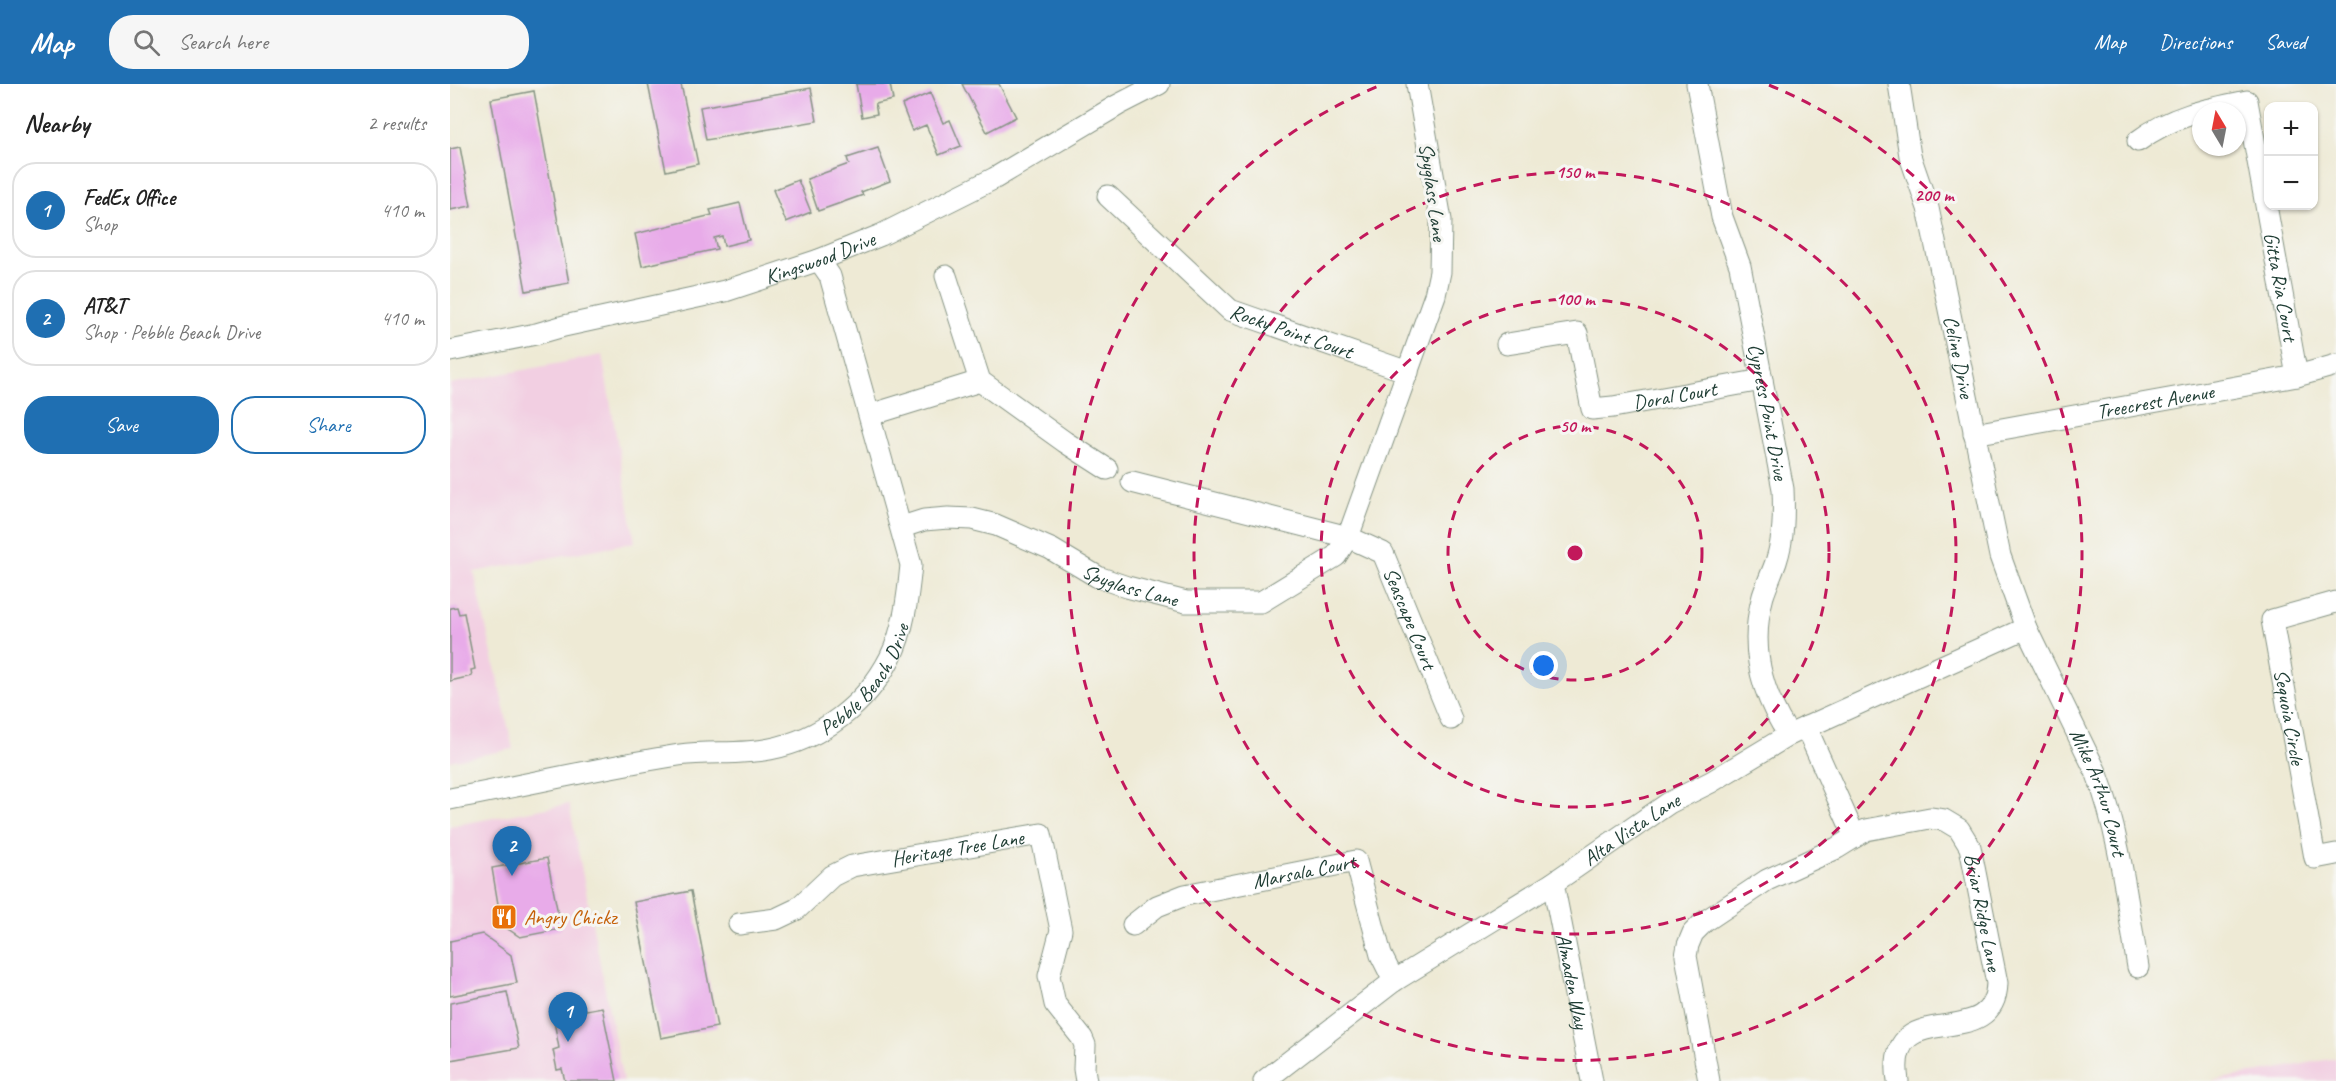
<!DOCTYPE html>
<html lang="en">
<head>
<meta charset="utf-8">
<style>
	:root { --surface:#fff; --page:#f6f6f6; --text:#222; --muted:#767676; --line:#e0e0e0; --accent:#1f6fb2 }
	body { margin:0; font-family:Caveat,sans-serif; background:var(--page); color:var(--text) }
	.controls { position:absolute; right:18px; top:18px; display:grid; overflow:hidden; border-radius:12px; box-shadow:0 2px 4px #0004 }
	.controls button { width:54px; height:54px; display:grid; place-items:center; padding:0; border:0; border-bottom:2px solid var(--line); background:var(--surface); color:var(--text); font:30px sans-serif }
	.compass { position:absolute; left:1742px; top:18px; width:54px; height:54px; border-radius:50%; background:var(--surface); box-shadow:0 2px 4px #0004; rotate:350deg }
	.you { position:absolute; left:1094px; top:582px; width:21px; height:21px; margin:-15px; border:4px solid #fff; border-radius:50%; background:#1a73e8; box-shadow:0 0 0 9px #1a73e833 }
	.badge { display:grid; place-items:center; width:39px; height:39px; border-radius:50%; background:var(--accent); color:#fff; font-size:20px; font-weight:700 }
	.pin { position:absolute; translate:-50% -50px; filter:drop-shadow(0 2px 3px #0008) }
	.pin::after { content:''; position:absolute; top:32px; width:21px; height:18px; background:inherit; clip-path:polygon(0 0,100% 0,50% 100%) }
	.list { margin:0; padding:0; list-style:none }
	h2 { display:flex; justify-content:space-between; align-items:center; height:78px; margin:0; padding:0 24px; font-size:26px }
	h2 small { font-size:20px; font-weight:400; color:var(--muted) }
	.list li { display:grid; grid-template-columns:39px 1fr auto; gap:18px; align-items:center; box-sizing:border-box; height:96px; margin:0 12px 12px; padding:0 12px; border:2px solid var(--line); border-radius:24px }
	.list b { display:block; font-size:22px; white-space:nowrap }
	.list p { margin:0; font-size:20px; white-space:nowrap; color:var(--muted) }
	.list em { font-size:20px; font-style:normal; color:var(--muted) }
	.actions { display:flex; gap:12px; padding:18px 24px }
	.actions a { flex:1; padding:14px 0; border:2px solid var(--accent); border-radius:24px; text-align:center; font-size:21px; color:var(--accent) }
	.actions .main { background:var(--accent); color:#fff }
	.icon { flex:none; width:33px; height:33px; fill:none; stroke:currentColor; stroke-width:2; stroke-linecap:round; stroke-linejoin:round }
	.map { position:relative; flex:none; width:1886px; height:997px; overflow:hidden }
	header { display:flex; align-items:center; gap:36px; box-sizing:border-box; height:84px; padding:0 30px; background:var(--accent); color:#fff }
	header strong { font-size:28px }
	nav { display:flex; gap:33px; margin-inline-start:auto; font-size:21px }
	.search { width:420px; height:54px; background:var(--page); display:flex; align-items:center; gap:15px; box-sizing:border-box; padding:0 21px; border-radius:24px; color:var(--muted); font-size:22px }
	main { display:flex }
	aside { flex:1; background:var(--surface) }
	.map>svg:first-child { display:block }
</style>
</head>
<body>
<header>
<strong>Map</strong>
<div class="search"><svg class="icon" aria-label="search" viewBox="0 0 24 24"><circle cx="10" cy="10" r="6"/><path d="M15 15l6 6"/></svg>Search here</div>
<nav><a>Map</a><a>Directions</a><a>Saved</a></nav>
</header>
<main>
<aside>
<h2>Nearby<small>2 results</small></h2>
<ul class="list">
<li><span class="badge">1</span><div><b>FedEx Office</b><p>Shop</p></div><em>410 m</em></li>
<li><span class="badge">2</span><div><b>AT&amp;T</b><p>Shop · Pebble Beach Drive</p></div><em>410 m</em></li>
</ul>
<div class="actions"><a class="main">Save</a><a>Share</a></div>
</aside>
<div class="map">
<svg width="1886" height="997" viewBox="0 0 1886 997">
	<rect width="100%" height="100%" fill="#f6f6f2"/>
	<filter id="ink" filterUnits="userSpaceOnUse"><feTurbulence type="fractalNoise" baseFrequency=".0167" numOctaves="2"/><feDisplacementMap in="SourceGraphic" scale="12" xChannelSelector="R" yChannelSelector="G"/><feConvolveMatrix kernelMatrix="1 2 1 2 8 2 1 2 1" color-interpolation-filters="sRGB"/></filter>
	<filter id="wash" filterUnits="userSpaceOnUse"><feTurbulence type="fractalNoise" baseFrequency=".008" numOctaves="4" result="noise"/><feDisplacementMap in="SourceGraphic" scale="24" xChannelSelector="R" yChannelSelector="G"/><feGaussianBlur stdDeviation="1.35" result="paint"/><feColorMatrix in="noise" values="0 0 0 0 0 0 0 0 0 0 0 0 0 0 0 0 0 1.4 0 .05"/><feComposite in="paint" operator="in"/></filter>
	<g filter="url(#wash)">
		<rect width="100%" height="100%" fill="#eeead5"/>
		<path fill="#f2cfe2" d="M152,271L185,458L24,488L63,665L0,677V300Z
			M119,720L173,997H0V742Z
			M1886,974V997H1761Z"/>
		<g id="blocks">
			<path fill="#e8abe9" d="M198,0H231L248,80L216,87Z
				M406,0H440L443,16L425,20L427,30L412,33Z
				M512,0H549L566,33L537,48Z
				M361,4L367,37L256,56L250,23Z
				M84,7L119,199L76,207L41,15Z
				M480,9L493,39L500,36L511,62L489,71L476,41L462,47L452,21Z
				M10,63L21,122L0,126V65Z
				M428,64L440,97L411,108L413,111L368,127L357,95L399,80L397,74Z
				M348,96L361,128L336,138L323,106Z
				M290,119L299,156L274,162L272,152L264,154L267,165L192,182L185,150L262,131L260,126Z
				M7,523L9,530L14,529L25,585L21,586L22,592L0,597V524Z
				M97,774L111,845L70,853L43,835L49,826L42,784Z
				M241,807L267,943L211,954L184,818Z
				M32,850L61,871L67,899L0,912V857Z
				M57,908L69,964L0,976V919Z
				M152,923L167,997H115L112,985L107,986L103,966L109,964L103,932Z"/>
		</g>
	</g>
	<g filter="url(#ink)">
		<use href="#blocks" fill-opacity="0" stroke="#869484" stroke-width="1.5"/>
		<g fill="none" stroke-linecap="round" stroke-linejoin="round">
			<g stroke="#869484" stroke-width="23">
				<g id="minor">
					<path id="s1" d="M1247,0L1272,133L1290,182L1333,405C1334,429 1334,454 1326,478C1322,489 1317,500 1313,512C1299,562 1311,609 1339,651"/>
					<path id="s2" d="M1449,0L1460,72L1478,124L1550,472L1576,544L1647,690C1670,751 1677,819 1688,883"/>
					<path id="s3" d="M1688,57C1721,32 1757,25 1797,17L1847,292"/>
					<path id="s4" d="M658,112L780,226L958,288"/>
					<path d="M496,192L530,297L615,358L657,385"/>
					<path id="s5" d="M1057,260L1127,249L1142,325L1163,323L1312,296"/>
					<path id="s6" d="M0,267L86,250L114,242L275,207L369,176L431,151L545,94L668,21L709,0"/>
					<path d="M420,331L530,297"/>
					<path id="s7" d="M1524,350L1847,292L1886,281"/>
					<path id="s8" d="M682,398L898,453L933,469L1001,635"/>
					<path id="s9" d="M452,443L474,436L498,434L522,435L546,441L601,465L648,493L677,503L736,518H811L886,472L898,453L985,211L990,188L991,136L967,0"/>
					<path id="s10" d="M1886,518L1822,536L1865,774L1886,770"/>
					<path d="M1356,643L1405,753"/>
					<path id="s11" d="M0,715C76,701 152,683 229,671C259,667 290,671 320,665C371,655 416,621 440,574C454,547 458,512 461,481L380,192L369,176"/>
					<path id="s12" d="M1103,799L1142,997"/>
					<path id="s13" d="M289,840L326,835L347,825L382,792L402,782L591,750L611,846L599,892L605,920L632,954L635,961L634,985L636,997"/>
					<path id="s14" d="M683,841L707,822L735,811L906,777L931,871L944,897"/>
					<path id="s15" d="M814,997L944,897L1103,799L1219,719L1261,698L1339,651L1576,544"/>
					<path id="s16" d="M1259,997L1236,872L1238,861L1243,849L1254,838L1317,796L1387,764L1416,746L1480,734L1494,736L1509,745L1520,763L1547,899C1545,973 1434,907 1448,997"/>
				</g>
			</g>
			<use href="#minor" stroke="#fff" stroke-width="21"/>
		</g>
	</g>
	<g fill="none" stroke="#c2185b" stroke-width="3" stroke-dasharray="10 8">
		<circle cx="1125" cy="469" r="127"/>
		<circle cx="1125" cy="469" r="254"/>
		<circle cx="1125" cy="469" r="381"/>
		<path d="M1319 1A507 507 0 1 1 931 1"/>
	</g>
	<defs>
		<g id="restaurant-square" transform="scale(1.35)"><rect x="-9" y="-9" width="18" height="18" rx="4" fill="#e8710a" stroke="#f6f6f2"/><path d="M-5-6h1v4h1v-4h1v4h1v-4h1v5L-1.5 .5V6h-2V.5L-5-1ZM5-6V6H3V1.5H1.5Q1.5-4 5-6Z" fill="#fff"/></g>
	</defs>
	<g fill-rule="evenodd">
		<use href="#restaurant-square" x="54" y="833"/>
	</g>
	<g text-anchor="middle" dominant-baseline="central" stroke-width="6" stroke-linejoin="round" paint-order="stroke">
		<g font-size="21" fill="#1f3d34" stroke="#f6f6f2">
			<text transform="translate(983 108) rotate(82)">Spyglass Lane</text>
			<text stroke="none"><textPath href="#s6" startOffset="382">Kingswood Drive</textPath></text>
			<text stroke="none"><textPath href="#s3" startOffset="306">Gitta Ria Court</textPath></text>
			<text stroke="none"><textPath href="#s4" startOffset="232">Rocky Point Court</textPath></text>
			<text stroke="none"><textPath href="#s2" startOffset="280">Celine Drive</textPath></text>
			<text stroke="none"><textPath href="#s5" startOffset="232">Doral Court</textPath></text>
			<text stroke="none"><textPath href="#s7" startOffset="184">Treecrest Avenue</textPath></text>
			<text stroke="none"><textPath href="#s1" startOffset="336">Cypress Point Drive</textPath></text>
			<text stroke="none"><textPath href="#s9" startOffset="244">Spyglass Lane</textPath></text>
			<text stroke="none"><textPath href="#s8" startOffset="332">Seascape Court</textPath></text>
			<text stroke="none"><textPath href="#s11" startOffset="448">Pebble Beach Drive</textPath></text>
			<text stroke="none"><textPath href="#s10" startOffset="165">Sequoia Circle</textPath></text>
			<text stroke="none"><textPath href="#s2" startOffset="740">Mike Arthur Court</textPath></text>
			<text stroke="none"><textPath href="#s15" startOffset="446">Alta Vista Lane</textPath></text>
			<text stroke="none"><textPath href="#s13" startOffset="238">Heritage Tree Lane</textPath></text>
			<text stroke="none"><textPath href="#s14" startOffset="182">Marsala Court</textPath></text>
			<text stroke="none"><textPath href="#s16" startOffset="538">Briar Ridge Lane</textPath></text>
			<text stroke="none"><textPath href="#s12" startOffset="100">Almaden Way</textPath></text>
		</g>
		<g font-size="21" fill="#c56008" stroke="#f6f6f2" text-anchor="start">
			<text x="74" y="833">Angry Chickz</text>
		</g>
	</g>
	<circle cx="1125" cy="469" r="9" fill="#c2185b" stroke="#f6f6f2" stroke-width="3"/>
	<g font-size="18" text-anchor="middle" font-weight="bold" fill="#c2185b" stroke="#f6f6f2" stroke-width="6" stroke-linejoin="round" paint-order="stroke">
		<text x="1125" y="94">150 m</text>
		<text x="1484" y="117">200 m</text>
		<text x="1125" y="221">100 m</text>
		<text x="1125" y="348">50 m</text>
	</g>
</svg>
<div class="controls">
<button>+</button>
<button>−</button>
</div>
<svg class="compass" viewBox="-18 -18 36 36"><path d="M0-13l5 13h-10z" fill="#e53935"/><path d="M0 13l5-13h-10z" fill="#767676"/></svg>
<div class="you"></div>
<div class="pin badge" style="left:118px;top:958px">1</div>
<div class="pin badge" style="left:62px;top:792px">2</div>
</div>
</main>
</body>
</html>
